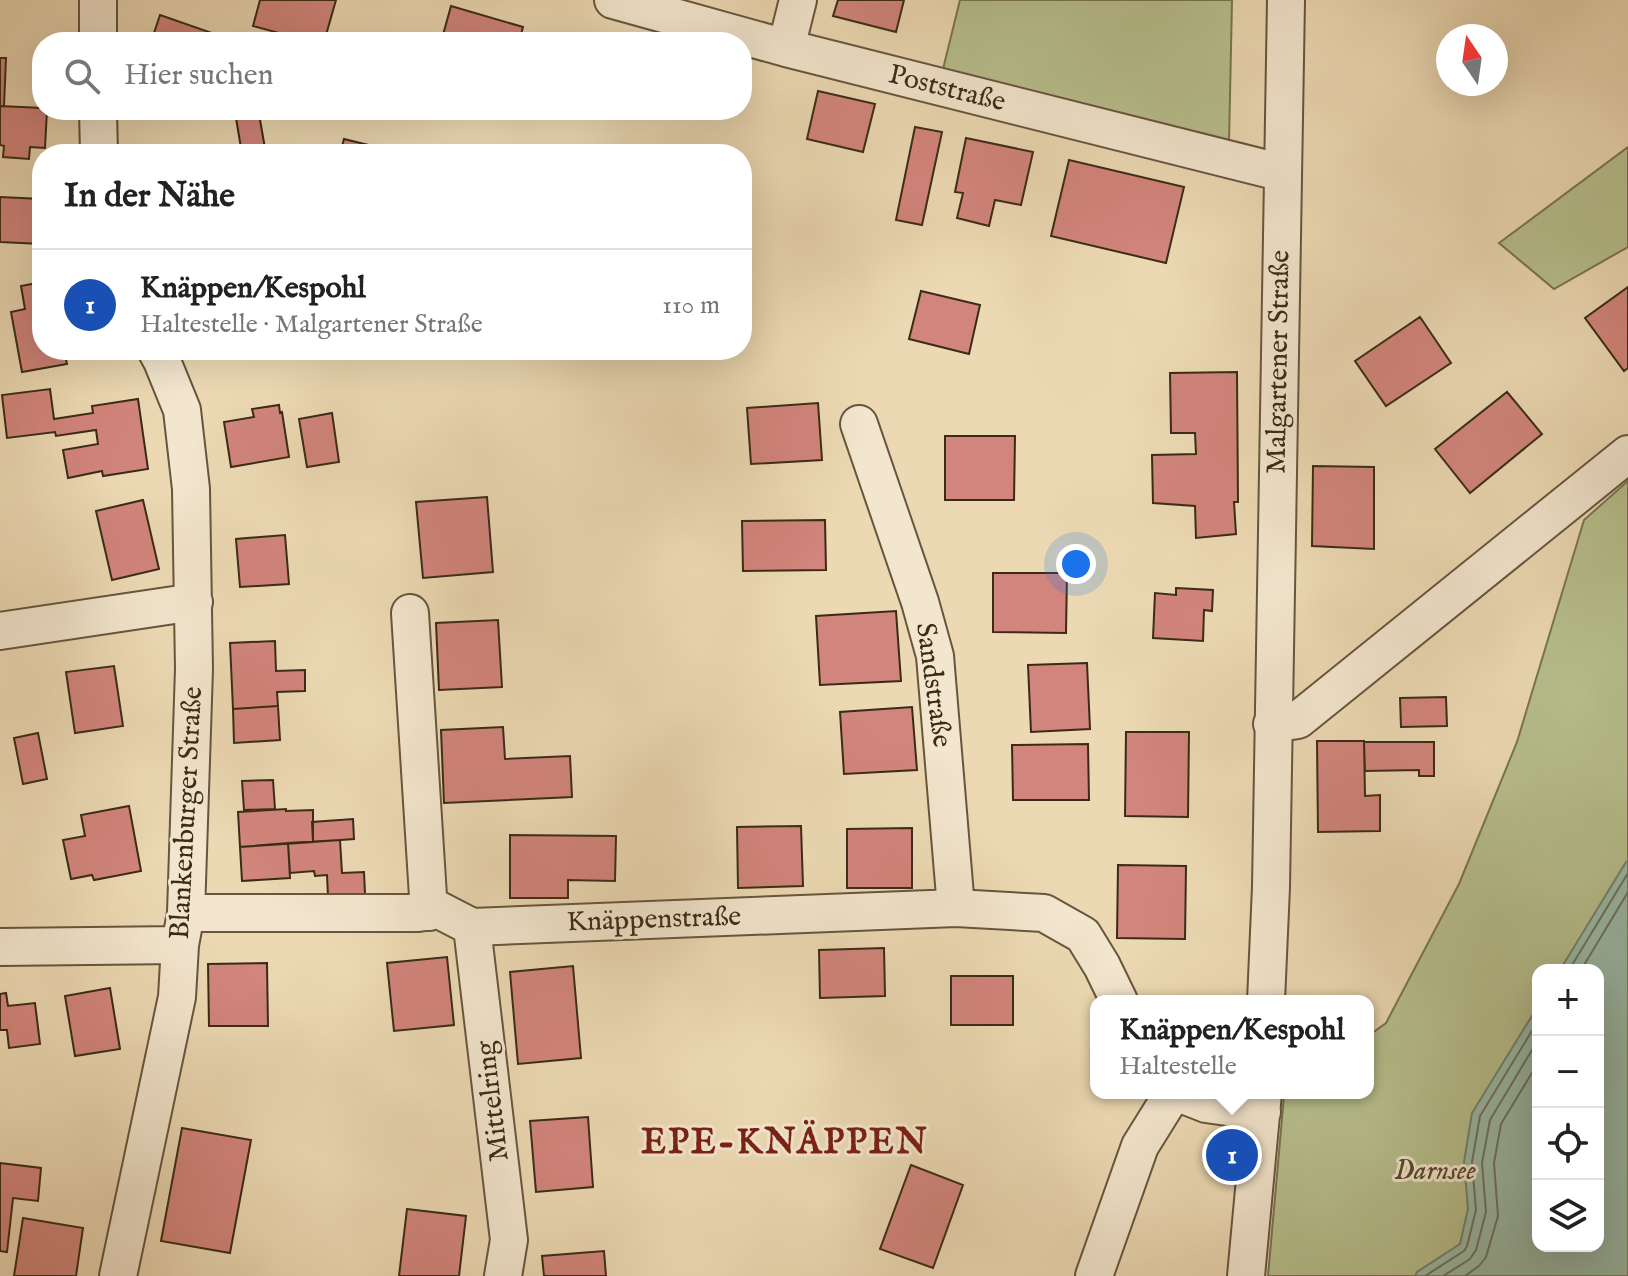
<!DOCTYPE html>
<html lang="de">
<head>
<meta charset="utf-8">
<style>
	:root { --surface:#fff; --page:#f2f2f2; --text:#222; --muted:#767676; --line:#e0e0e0; --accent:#8f2418 }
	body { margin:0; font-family:"IM FELL English",serif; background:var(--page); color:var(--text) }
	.controls { position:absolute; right:24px; bottom:24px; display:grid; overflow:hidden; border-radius:16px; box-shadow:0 8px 32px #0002 }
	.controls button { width:72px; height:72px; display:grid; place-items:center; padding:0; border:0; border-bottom:2px solid var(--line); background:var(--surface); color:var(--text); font:40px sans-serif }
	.compass { position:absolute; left:1436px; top:24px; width:72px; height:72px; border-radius:50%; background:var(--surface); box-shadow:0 8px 32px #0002; rotate:347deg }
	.you { position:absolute; left:1076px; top:564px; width:28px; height:28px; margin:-20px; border:6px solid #fff; border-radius:50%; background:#1a73e8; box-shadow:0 0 0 12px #1a73e833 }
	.badge { display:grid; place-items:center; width:52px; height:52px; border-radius:50%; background:var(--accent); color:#fff; font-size:26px; font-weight:700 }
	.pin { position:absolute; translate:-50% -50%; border:4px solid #fff; box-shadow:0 2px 8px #0006 }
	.popup { position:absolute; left:1090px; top:995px; width:284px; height:104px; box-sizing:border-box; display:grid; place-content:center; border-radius:16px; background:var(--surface); filter:drop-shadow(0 2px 6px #0005); font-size:26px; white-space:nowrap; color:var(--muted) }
	.popup b { font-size:30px; color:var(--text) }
	.popup::after { content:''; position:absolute; left:50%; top:100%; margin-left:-16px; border:16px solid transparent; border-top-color:var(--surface) }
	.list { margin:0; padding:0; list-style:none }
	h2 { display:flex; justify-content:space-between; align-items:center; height:104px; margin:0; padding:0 32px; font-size:34px }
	h2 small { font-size:26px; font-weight:400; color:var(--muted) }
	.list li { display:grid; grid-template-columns:52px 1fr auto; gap:24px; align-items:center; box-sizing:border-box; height:112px; padding:0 32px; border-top:2px solid var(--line) }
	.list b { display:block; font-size:30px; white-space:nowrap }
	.list p { margin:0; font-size:26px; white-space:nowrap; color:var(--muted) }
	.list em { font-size:26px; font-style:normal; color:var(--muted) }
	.icon { flex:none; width:44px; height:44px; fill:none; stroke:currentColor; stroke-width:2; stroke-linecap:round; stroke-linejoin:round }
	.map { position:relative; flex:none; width:1628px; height:1276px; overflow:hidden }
	.search { position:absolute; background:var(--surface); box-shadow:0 8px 32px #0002; left:32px; top:32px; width:720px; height:88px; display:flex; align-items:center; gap:20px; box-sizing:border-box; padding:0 28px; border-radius:32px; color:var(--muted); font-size:30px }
	.panel { position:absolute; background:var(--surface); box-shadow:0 8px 32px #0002; left:32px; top:144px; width:720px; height:216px; border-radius:32px }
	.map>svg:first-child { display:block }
</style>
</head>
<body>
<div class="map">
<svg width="1628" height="1276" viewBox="0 0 1628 1276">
	<rect width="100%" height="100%" fill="#ecd9b3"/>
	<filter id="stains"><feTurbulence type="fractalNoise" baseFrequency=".0025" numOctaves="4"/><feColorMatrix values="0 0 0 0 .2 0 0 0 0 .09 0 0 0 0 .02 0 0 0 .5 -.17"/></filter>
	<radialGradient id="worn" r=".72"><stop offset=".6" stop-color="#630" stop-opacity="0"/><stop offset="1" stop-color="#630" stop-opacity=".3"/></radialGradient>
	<path fill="#b7bf8d" stroke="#787552" stroke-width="2" fill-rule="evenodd" d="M960,0H1232L1229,143L943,69Z
		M1628,147V247L1554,289L1499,243Z
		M1628,481V1276H1268L1284,1096L1288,1093H1368V1036L1386,1023L1459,884L1517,742L1584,520ZM1538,970H1598V1246H1538Z"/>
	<path fill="#99baa8" stroke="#73816e" stroke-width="2" d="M1628,861V1276H1415L1417,1272L1460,1244L1468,1209L1464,1162L1472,1113L1538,1006V1246H1598V970H1560L1626,862Z"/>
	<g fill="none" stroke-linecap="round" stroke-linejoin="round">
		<path stroke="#6a7260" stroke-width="2" d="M1569,970L1628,873
			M1581,970L1628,892
			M1425,1276L1464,1251L1467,1246L1476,1210L1472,1162L1480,1116L1538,1021
			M1443,1276L1470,1259L1476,1250L1486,1212L1482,1163L1490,1120L1538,1040
			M1465,1276L1479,1266L1486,1257L1498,1216L1494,1163L1501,1124L1538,1063"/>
	</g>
	<path fill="#d2857c" stroke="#3a2b17" stroke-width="2" d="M260,0H336L324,42H312L253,26Z
		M838,0H904L896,32L833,16Z
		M451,6L523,27L519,42H441Z
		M160,15L212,33L209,42H151Z
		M0,58H6L4,106H0Z
		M818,91L875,104L863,152L807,139Z
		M0,106L42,108V110H47L45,148L30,147L29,159L3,157L4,146L0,145Z
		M259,114L266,154H242L236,118Z
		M915,127L942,132L922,225L896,220Z
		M966,138L1033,152L1021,205L995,200L989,226L957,218L963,193L955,192Z
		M344,139L397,152L396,154H340Z
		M1069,160L1184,187L1166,263L1051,236Z
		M0,197L42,199L41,244L0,242Z
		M42,282V350H64L67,364L22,372L11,312L25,309L21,286Z
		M1628,287V368L1624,371L1585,318Z
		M921,291L980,305L969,354L909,339Z
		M1420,317L1451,363L1386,406L1355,361Z
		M1237,372L1238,502H1234L1236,534L1196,538L1195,506L1153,503L1152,455L1196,454L1195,433H1171L1170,373Z
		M50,389L54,419L93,413L92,406L138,399L148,469L103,476L102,471L68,478L63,450L98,444L96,430L56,436L55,432L7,438L2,395Z
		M1507,392L1542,434L1470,493L1435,449Z
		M818,403L822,460L751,464L747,408Z
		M279,405L280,413L282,412L289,457L231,467L224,422L254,417L252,409Z
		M332,413L339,462L307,467L299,419Z
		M945,436H1015L1014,500H945Z
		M1313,466L1374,467V549L1312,546Z
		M487,497L493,572L423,578L416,502Z
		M143,500L159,569L112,580L96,511Z
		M825,520L826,570L743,571L742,521Z
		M285,535L289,584L240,587L236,539Z
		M993,573H1067L1066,633L993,632Z
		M1176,588L1213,590L1212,611L1204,610L1203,641L1153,638L1155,593L1176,595Z
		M896,611L901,681L820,685L816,616Z
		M498,620L502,687L439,690L436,623Z
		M275,641L276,671L305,670V691L277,692L278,706L233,709L230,643Z
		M1087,663L1090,729L1031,732L1028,665Z
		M114,666L123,726L75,733L66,672Z
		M1446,697L1447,726L1401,727L1400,698Z
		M278,706L280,740L234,743L233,709Z
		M912,707L917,770L844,774L840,712Z
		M503,727L505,759L570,756L572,797L444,803L441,730Z
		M1126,732H1189L1188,817L1125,816Z
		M38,733L47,779L23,784L14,738Z
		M1317,741H1364L1365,796L1380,795V831L1318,832Z
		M1364,742H1434V776H1419V770L1365,771Z
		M1088,744L1089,800H1013L1012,745Z
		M273,780L275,809L244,810L242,781Z
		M129,806L141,871L94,880L92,875L71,879L63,840L85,836L81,815Z
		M286,809V811L313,810V842L240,847L238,812Z
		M353,819L354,839L313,842L312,822Z
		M801,826L803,886L738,888L737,827Z
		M912,828V888H847V829Z
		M510,835L616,836L615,881L568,880V898H510Z
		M340,840L342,873L364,872L365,894L328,896L327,875L315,876L314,871L290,873L288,843Z
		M288,843L290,878L242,881L240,847Z
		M1118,865L1186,866L1185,939L1117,938Z
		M884,948L885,996L820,998L819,950Z
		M447,957L454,1025L394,1031L387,963Z
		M267,963L268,1026H209L208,964Z
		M573,966L581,1058L518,1064L510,972Z
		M951,976H1013V1025H951Z
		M110,988L120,1049L75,1056L65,996Z
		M6,993L8,1006L35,1003L40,1044L9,1048L7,1030H0V994Z
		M588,1117L593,1187L536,1192L530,1121Z
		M182,1128L251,1140L230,1253L161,1241Z
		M0,1163L41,1168L38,1201L13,1198L7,1252L0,1251Z
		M911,1165L963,1185L933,1268L880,1249Z
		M407,1209L466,1216L459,1276H399Z
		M23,1218L83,1228L76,1276H14Z
		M604,1251L606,1276H544L542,1256Z"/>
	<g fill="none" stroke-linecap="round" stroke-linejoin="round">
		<g stroke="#66563e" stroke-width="40">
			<path id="minor" d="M613,0L786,48L1283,173
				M98,42V0
				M786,48L798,0
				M98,110L99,154
				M859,424L920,602L935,656L956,908
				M410,613L429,912
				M0,631L194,602
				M1272,724L1298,720L1628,454
				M186,913H418L439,910L472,927L956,908L1044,913L1083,935L1102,966L1119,1001
				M472,927L509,1240L503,1276
				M0,947L180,945
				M1266,1001L1271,887L1286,0
				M1178,1093L1206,1104L1262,1112
				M118,1276L177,997L180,945L186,913L194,669L191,489L182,410L162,361L156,350
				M1094,1276L1140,1146L1173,1093
				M1246,1276L1263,1093"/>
		</g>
		<use href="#minor" stroke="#f3e6ce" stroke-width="36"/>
	</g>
	<g text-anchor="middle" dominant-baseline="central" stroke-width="6" stroke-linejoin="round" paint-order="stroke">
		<g font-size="28" fill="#3a2b17" stroke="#f3e6ce">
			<text transform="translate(947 89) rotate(14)">Poststraße</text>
			<text transform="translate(1279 362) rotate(-89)">Malgartener Straße</text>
			<text transform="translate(933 685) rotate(82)">Sandstraße</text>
			<text transform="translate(187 813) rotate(-87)">Blankenburger Straße</text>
			<text transform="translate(654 920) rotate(-2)">Knäppenstraße</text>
			<text transform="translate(493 1101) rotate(-97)">Mittelring</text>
		</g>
		<g font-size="28" font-style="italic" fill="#53492f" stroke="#f3e6ce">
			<text x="1435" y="1171">Darnsee</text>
		</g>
		<g font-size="36" font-weight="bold" letter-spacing="2" fill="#7a1f14" stroke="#f3e6ce">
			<text x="785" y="1143">EPE-KNÄPPEN</text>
		</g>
	</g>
	<rect width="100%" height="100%" filter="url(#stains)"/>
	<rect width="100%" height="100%" fill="url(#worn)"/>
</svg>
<div class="controls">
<button>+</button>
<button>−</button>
<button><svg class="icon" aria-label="locate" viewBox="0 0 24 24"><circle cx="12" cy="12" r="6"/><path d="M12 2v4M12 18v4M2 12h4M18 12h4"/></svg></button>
<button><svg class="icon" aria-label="layers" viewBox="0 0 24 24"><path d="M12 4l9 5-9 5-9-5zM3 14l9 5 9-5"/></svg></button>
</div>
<svg class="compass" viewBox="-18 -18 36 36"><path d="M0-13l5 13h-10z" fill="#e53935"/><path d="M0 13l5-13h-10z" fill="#767676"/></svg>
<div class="you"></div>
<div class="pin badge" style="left:1232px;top:1155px;background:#1a4fb4">1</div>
<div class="popup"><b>Knäppen/Kespohl</b>Haltestelle</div>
<div class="search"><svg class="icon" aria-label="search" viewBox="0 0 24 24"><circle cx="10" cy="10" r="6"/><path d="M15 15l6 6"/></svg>Hier suchen</div>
<section class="panel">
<h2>In der Nähe<small></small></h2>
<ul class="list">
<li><span class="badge" style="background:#1a4fb4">1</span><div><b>Knäppen/Kespohl</b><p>Haltestelle · Malgartener Straße</p></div><em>110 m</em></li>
</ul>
</section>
</div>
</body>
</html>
